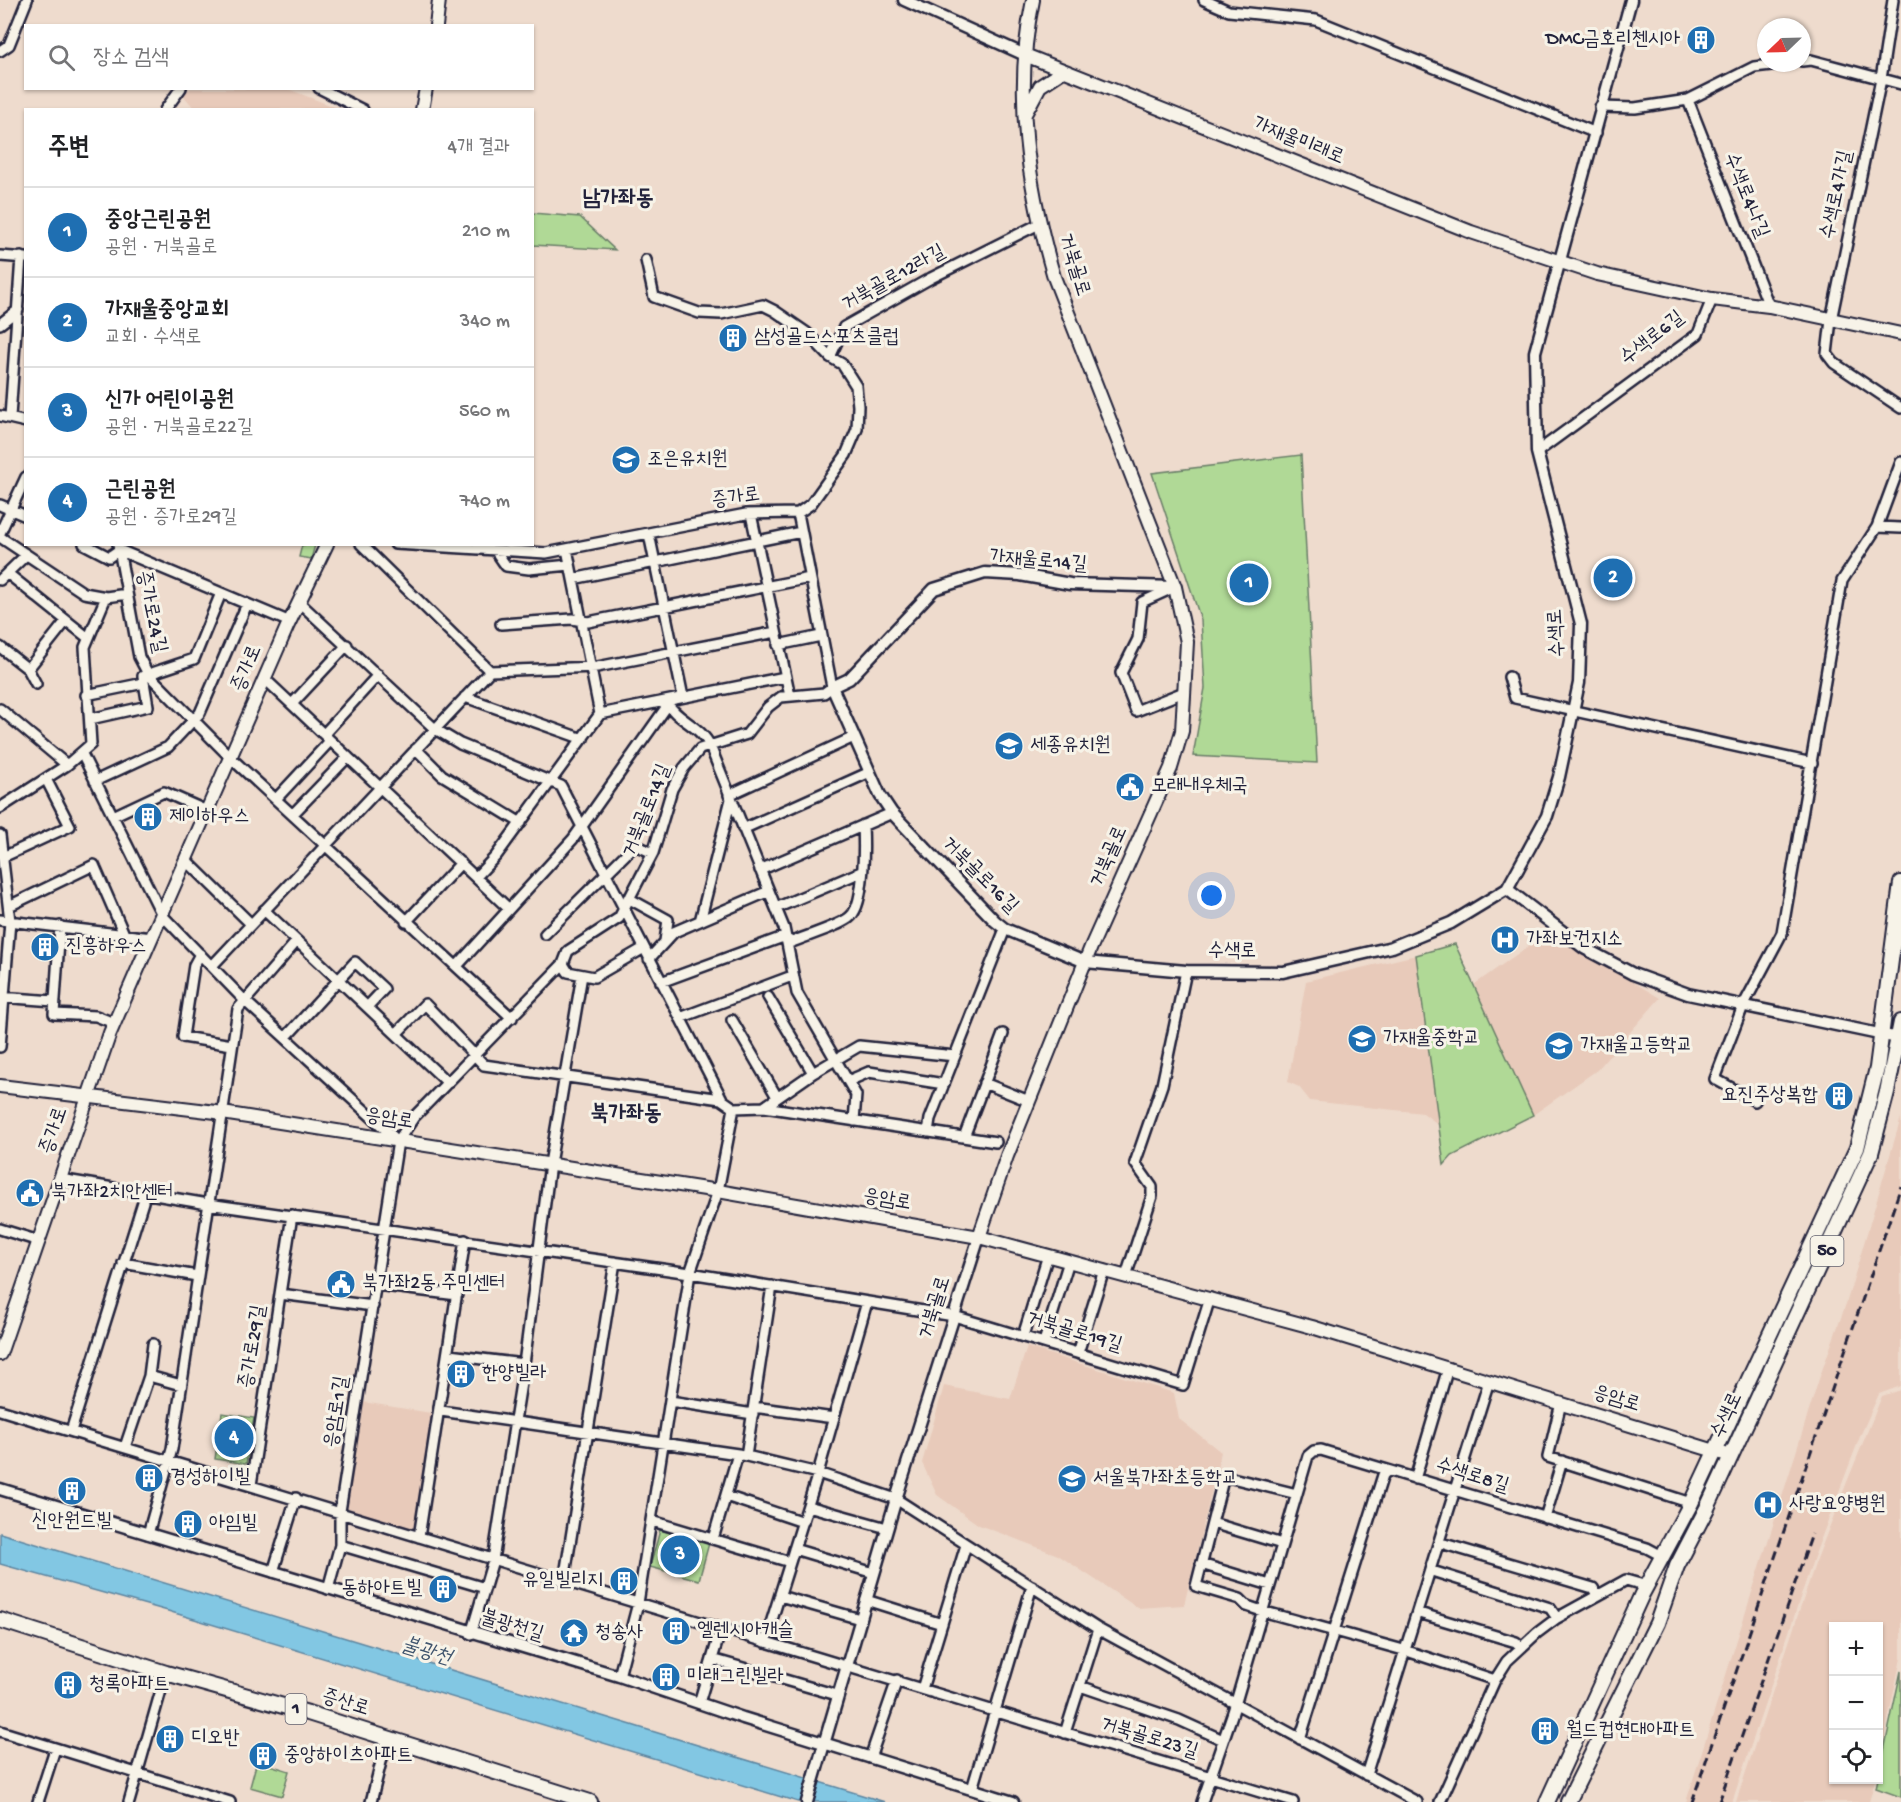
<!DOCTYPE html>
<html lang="ko">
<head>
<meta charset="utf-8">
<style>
	:root { --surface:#fff; --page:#f6f6f6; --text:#202124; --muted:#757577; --line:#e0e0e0; --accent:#1f6fb2 }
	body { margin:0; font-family:"Gochi Hand","Poor Story",sans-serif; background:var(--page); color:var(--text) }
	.controls { position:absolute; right:18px; bottom:18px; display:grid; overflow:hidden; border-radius:0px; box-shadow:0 2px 4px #0004 }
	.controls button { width:54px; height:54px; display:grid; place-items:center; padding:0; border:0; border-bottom:2px solid var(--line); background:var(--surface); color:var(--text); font:30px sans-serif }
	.compass { position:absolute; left:1757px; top:18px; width:54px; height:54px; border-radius:50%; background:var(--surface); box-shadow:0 2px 4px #0004; rotate:247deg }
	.you { position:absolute; left:1212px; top:896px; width:21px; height:21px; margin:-15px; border:4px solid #fff; border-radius:50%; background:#1a73e8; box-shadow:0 0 0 9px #1a73e833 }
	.badge { display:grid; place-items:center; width:39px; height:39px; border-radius:50%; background:var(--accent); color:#fff; font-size:20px; font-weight:700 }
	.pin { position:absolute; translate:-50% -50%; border:3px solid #fff; box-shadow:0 2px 6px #0006 }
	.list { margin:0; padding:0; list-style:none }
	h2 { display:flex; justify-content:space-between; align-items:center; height:78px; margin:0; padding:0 24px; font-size:26px }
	h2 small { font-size:20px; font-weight:400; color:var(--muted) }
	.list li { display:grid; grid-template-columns:39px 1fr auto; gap:18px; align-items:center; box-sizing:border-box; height:90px; padding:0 24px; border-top:2px solid var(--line) }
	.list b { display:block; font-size:22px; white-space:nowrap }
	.list p { margin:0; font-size:20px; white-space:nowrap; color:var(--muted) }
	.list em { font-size:20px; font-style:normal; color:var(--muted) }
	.icon { flex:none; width:33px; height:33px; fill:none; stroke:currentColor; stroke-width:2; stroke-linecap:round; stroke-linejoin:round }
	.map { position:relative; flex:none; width:1901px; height:1802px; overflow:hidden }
	.search { position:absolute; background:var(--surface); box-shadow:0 2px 4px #0004; left:24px; top:24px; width:510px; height:66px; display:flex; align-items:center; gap:15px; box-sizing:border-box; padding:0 21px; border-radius:0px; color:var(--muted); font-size:22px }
	.panel { position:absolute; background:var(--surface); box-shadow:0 2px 4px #0004; left:24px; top:108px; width:510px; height:438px; border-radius:0px }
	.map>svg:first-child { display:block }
</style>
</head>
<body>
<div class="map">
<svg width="1901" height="1802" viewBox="0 0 1901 1802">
	<rect width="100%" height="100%" fill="#eedbcd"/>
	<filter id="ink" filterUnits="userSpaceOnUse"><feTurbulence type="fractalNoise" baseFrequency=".0167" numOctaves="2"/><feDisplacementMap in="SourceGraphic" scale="12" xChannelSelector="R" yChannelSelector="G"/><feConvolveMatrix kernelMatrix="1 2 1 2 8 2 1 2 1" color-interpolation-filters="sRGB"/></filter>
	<g filter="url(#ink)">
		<path fill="#e8caba" d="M190,89H288L340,109H195L183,95Z
			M1544,935L1576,948L1660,998L1597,1070L1533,1115L1479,1002L1475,984Z
			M1416,955L1439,1125L1423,1113L1310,1101L1299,1087L1288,1082L1306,981Z
			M1901,1118V1386L1879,1394L1861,1434L1814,1557L1732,1802H1686L1820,1376L1847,1301Z
			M1027,1347L1174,1393L1179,1419L1221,1452L1184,1605L1138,1608L1058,1555L979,1525L937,1495L922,1463L944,1386L1010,1399Z
			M1901,1390V1658L1879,1763L1878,1626H1834V1780H1875L1869,1802H1736L1815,1564L1847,1482L1882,1396Z
			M363,1402L437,1414L416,1530L347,1508Z"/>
		<path fill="#b0d996" stroke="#697e68" stroke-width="1.5" d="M532,213L580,217L615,250L533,245Z
			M1301,455L1317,763L1193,756L1205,688L1201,620L1152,473Z
			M302,545H315L311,559L299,557Z
			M1455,944L1533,1115L1452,1156L1444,1165L1416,955Z
			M222,1413L254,1418L246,1464L215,1459Z
			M660,1530L709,1543L699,1580L650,1567Z
			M1901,1671V1797L1876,1788Z
			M257,1761L289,1771L282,1796L250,1787Z"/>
		<path fill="#82c7e3" stroke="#5c85a0" stroke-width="1.5" d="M0,1533L885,1802H798L168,1611L0,1564Z"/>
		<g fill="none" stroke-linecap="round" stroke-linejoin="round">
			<g stroke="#22223b" stroke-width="14">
				<path id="minor" d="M1204,0L1229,11L1316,20L1596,133
					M1893,0L1881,79L1831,320L1827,354L1834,363L1901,408
					M0,51L9,45L27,0
					M1802,61L1811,60L1901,84
					M319,88L363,110
					M1688,100L1769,306
					M1600,107L1635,108L1688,100L1754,67L1788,63
					M165,110L181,88
					M0,256L26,258
					M0,324L18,310
					M830,357L844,327L931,278L1041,223
					M0,416L26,422
					M10,417L21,257
					M1537,452L1698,334L1712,299
					M0,505L26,516
					M751,514L790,696
					M1877,527L1901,528
					M0,533L26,477
					M649,534L683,697
					M0,537L84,593L106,597L127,594
					M84,544L109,557L119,550
					M118,544L139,657L148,674L231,758L512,1018
					M395,544L546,553L746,514L798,513L811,504L846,455L857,429L858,406L856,386L842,364L830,357L807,333L775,311L763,305L721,314L699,313L654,297L646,260
					M567,549L600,714
					M119,550L290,622
					M495,550L506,566L529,569L570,565
					M7,573L87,637
					M573,579L801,532
					M0,580L26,555
					M1175,587L1142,602L1138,639L1121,673L1136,711L1184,692
					M300,603L435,729L460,744L561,786L722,1099
					M501,624L572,619L588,622L810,578
					M778,645L821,636
					M0,647L28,669L36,684
					M28,669L66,621
					M490,671L597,667L776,632
					M1509,677L1515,698L1812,763
					M265,679L509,909
					M86,695L144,683
					M465,697L583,739
					M666,701C676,720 701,726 710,746L784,928L797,993L856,1095L854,1121
					M292,704L347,645
					M0,709L67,765
					M600,714L785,677
					M90,719L148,706L143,676L194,659L221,593
					M324,734L378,675
					M416,749L442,775L521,823
					M82,754L162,915L244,1000L398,1141
					M95,781L168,747L200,713L247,604
					M729,795L854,737
					M276,799L330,741
					M0,808L67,765L91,744L85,647L106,597
					M293,814L348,757
					M113,816L164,792L207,811
					M743,829L870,772
					M0,835L10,921L0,1047
					M3,857L70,826L46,779
					M186,860L251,924
					M760,870L892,813
					M476,877L496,856L600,714
					M628,898L668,920L665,941
					M9,906L94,865L124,934
					M776,908L861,872
					M264,910L448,1083
					M0,920L152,938
					M700,921L731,799
					M406,922L461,863
					M60,926L54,1014L96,1016L114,1023
					M545,934L635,845L653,853
					M200,954L194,965L183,1037L232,1045
					M649,959L674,932L769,891
					M563,964L568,972L594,977L644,948
					M212,966L490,671L361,544
					M457,966L573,839L665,709L666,701
					M661,982L783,937L792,942C806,936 843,925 851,916C865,902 864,845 863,825
					M0,997L54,1001
					M768,997L813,1073
					M680,1018L792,976
					M732,1020L777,1097
					M396,1034L425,1004L484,1065L721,1099L734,1108L764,1107L996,1142
					M286,1037L355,962L384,989L367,1007
					M848,1081L869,1072L944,1084
					M984,1083L1029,1101
					M1755,1101L1715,1079L1743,1006L1782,933L1842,581L1877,527L1901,462
					M764,1107L813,1073L859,1046L955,1056
					M928,1132L930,1119L1005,929
					M964,1137L1003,1034
					M60,1179L208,1204L690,1273L954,1316L1183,1385L1210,1298
					M0,1229L39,1241
					M123,1263L197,1276
					M1126,1276L1152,1196V1187L1135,1163L1162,1085L1186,971
					M376,1285L457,1295
					M280,1294L373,1306
					M1023,1336L1048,1255
					M1044,1342L1069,1261
					M1078,1353L1104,1270
					M449,1355L524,1364
					M149,1376L181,1385
					M670,1401L753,1414
					M1561,1403L1548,1457L1691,1503
					M754,1407L834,1418
					M0,1410C431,1539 862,1671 1293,1802
					M441,1411L738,1454L818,1473L896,1499L1098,1629L1417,1802
					M71,1431L143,1202V1194
					M125,1447L149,1376L153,1344
					M746,1456L772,1286
					M1415,1479L1448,1368
					M251,1485L292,1215
					M1297,1494L1224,1476L1196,1586L1240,1599L1247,1606L1262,1611L1407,1651L1495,1680
					M726,1496L803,1522
					M808,1506L887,1528
					M1545,1518L1562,1461
					M652,1521L790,1562
					M1212,1523L1282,1544
					M148,1534L172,1449L238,1009L297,941
					M419,1537L465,1240
					M713,1539L738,1454
					M1441,1543L1593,1588L1597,1595
					M340,1545L485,1588
					M794,1549L874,1573
					M1201,1564L1270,1585
					M1432,1571L1550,1608L1557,1618
					M273,1572L296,1498
					M561,1580L565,1575L615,1262
					M328,1589L340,1545V1511L398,1141L414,1117L563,964L568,951L619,918L653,853L672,789L684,768L700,749L747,734L768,707L781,697L824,693L832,687L798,513
					M780,1596L860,1619
					M866,1600L942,1624
					M1419,1613L1516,1642L1521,1647
					M471,1634L493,1560L524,1364L550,1164L582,975
					M765,1642L818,1473L867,1302
					M712,1659L837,1695
					M619,1676L638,1603L690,1273L718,1191L734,1108
					M1080,1686L1179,1720L1223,1740
					M922,1689L966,1545
					M699,1703L721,1629
					M0,1731L230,1802
					M1065,1733L1098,1629
					M1300,1739L1383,1475L1387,1471
					M870,1758L897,1680
					M1366,1775L1489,1381
					M972,1789L1032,1586
					M38,1802L55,1749
					M129,1802L166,1673
					M371,1802L387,1738
					M1202,1802L1233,1712L1308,1456L1314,1451L1321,1450L1647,1548L1664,1557
					M1440,1802L1495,1680L1507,1661L1537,1633L1557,1618L1626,1580L1647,1586"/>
			</g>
			<g stroke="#22223b" stroke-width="15">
				<path id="tertiary" d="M904,0L1025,55
					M1175,587L1070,584L1020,575L985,573L934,589L849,679L832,687L880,795L892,813L995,921L1005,929L1085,962L1186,971L1283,972L1392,947L1451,923L1507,889L1547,816L1559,777L1579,683L1581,624L1537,452L1535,352L1631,0
					M1507,889L1584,948L1633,974L1688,994L1898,1038
					M0,1489L619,1676L743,1718L1013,1802
					M807,1802L896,1499L979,1237"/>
			</g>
			<g stroke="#22223b" stroke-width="16">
				<path id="secondary" d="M436,26L439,0
					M1025,55L1471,232L1597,274L1712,299L1769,306L1901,334
					M422,110L426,88
					M1025,114L1040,86L1063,71
					M0,1086L216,1112L718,1191L979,1237L1312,1327L1731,1456
					M979,1237L1007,1156L1091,947L1171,768L1182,731L1187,642L1175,587L1054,277C1028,187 1013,93 1033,0
					M0,1354L110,1033L287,627L327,544"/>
			</g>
			<g stroke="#22223b" stroke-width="18">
				<path id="primary" d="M0,1620L166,1673L308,1713L590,1802
					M1547,1802L1642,1594L1691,1503L1857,1148L1877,1068L1901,883
					M1568,1802L1657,1623L1677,1566L1707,1508L1871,1153L1887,1092L1901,1022"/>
			</g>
			<use href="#minor" stroke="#f7f3e8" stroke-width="9"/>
			<use href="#tertiary" stroke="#f7f3e8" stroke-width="10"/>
			<use href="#secondary" stroke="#f7f3e8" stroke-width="12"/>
			<use href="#primary" stroke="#f7f3e8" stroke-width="14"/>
			<path stroke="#22223b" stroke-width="3" stroke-dasharray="9 4.5" stroke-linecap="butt" d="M1692,1802L1901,1186
				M1719,1802L1812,1534"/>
		</g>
	</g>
	<defs>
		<g id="building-disc" transform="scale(1.5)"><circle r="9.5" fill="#1f6fb2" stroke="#f7f3e8"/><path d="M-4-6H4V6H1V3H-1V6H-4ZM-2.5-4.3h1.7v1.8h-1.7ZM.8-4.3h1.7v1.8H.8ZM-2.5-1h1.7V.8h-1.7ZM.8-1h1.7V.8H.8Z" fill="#fff"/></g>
		<g id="school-disc" transform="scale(1.5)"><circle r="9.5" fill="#1f6fb2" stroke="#f7f3e8"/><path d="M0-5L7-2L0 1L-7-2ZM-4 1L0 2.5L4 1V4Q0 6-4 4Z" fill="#fff"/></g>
		<g id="civic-disc" transform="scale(1.5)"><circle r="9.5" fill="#1f6fb2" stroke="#f7f3e8"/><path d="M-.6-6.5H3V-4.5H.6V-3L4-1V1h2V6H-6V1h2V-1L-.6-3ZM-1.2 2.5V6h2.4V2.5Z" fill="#fff"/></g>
		<g id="hospital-disc" transform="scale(1.5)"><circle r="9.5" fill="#1f6fb2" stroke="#f7f3e8"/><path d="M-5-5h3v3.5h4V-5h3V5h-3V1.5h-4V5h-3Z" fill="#fff"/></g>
		<g id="temple-disc" transform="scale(1.5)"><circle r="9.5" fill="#1f6fb2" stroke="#f7f3e8"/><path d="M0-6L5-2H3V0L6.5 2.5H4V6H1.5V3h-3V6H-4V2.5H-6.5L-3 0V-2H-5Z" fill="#fff"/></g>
	</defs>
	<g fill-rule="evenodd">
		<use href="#building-disc" x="1701" y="40"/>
		<use href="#building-disc" x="733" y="338"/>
		<use href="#school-disc" x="626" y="460"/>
		<use href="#school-disc" x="1009" y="746"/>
		<use href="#civic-disc" x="1130" y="787"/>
		<use href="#building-disc" x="148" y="817"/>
		<use href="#hospital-disc" x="1505" y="940"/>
		<use href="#building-disc" x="45" y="947"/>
		<use href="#school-disc" x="1362" y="1039"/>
		<use href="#school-disc" x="1559" y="1046"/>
		<use href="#building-disc" x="1839" y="1096"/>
		<use href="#civic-disc" x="30" y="1193"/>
		<use href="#civic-disc" x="341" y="1284"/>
		<use href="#building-disc" x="461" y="1374"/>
		<use href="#building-disc" x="149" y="1478"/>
		<use href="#school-disc" x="1072" y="1479"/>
		<use href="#building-disc" x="72" y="1491"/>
		<use href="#hospital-disc" x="1768" y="1505"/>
		<use href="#building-disc" x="188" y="1524"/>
		<use href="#building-disc" x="624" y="1581"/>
		<use href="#building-disc" x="443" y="1589"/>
		<use href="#building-disc" x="676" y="1631"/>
		<use href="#temple-disc" x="574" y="1633"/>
		<use href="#building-disc" x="666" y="1677"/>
		<use href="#building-disc" x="68" y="1685"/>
		<use href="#building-disc" x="1545" y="1731"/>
		<use href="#building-disc" x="170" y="1739"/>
		<use href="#building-disc" x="263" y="1756"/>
	</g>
	<g text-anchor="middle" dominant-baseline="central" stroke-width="6" stroke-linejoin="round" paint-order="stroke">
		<g fill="#f7f3e8" stroke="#62616f" stroke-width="1.5">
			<rect x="1810.5" y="1236" width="33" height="30" rx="4.5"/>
			<rect x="285.5" y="1694" width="21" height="30" rx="4.5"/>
		</g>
		<g font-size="18" font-weight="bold" fill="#22223b">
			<text x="1827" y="1251">50</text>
			<text x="296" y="1709">1</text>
		</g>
		<g font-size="20" fill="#22223b" stroke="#f7f3e8" text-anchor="start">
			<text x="1680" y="40" text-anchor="end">DMC금호리첸시아</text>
			<text x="754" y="338">삼성골드스포츠클럽</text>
			<text x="647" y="460">조은유치원</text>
			<text x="1030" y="746">세종유치원</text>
			<text x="1151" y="787">모래내우체국</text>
			<text x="169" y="817">제이하우스</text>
			<text x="1526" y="940">가좌보건지소</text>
			<text x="66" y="947">진흥하우스</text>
			<text x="1383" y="1039">가재울중학교</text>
			<text x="1580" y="1046">가재울고등학교</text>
			<text x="1818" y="1096" text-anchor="end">요진주상복합</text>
			<text x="51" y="1193">북가좌2치안센터</text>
			<text x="362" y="1284">북가좌2동 주민센터</text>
			<text x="482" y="1374">한양빌라</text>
			<text x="170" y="1478">경성하이빌</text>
			<text x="1093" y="1479">서울북가좌초등학교</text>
			<text x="1789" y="1505">사랑요양병원</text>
			<text x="72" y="1522" text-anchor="middle">신안원드빌</text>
			<text x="209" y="1524">아임빌</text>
			<text x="603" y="1581" text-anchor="end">유일빌리지</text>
			<text x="422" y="1589" text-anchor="end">동하아트빌</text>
			<text x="697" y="1631">엘렌시아캐슬</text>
			<text x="595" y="1633">청송사</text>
			<text x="687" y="1677">미래그린빌라</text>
			<text x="89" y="1685">청록아파트</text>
			<text x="1566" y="1731">월드컵현대아파트</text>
			<text x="191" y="1739">디오반</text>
			<text x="284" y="1756">중앙하이츠아파트</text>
		</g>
		<g font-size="20" fill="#22223b" stroke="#f7f3e8">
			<text transform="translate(1298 142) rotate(22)">가재울미래로</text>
			<text transform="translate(1838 195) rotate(-78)">수색로4가길</text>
			<text transform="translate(1745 196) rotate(68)">수색로4나길</text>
			<text transform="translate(1073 265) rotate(73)">거북골로</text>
			<text transform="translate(894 279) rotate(-29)">거북골로12라길</text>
			<text transform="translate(1653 339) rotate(-38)">수색로6길</text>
			<text transform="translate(736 499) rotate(-8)">증가로</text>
			<text transform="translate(1038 562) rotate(5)">가재울로14길</text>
			<text transform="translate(150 612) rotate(78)">증가로24길</text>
			<text transform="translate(1558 633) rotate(-94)">수색로</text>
			<text transform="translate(248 669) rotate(-67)">증가로</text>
			<text transform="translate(648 811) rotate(-68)">거북골로14길</text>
			<text transform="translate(1110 857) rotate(-66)">거북골로</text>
			<text transform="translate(979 876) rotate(45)">거북골로16길</text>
			<text x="1232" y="952">수색로</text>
			<text transform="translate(389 1120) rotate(9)">응암로</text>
			<text transform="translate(55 1131) rotate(-71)">증가로</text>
			<text transform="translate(887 1201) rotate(10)">응암로</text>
			<text transform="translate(936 1308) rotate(-72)">거북골로</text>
			<text transform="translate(1074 1333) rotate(17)">거북골로19길</text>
			<text transform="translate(254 1347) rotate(-81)">증가로29길</text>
			<text transform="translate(1616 1400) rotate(17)">응암로</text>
			<text transform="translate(338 1412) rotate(-81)">응암로1길</text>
			<text transform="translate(1728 1416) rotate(-65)">수색로</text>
			<text transform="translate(1472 1477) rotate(17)">수색로8길</text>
			<text transform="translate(512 1627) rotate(17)">불광천길</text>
			<text transform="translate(345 1704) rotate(17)">증산로</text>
			<text transform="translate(1149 1739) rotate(17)">거북골로23길</text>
		</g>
		<g font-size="21" font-style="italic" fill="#3f546d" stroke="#f7f3e8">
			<text transform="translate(426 1653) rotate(17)">불광천</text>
		</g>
		<g font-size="22" font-weight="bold" fill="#22223b" stroke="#f7f3e8">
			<text x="618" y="200">남가좌동</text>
			<text x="626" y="1115">북가좌동</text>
		</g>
	</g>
</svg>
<div class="controls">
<button>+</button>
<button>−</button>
<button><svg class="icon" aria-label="locate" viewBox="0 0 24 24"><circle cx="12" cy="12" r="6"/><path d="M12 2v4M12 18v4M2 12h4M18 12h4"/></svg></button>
</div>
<svg class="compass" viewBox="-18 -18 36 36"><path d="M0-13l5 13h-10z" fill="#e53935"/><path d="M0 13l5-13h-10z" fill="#757577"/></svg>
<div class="you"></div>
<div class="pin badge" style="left:1249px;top:583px">1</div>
<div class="pin badge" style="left:1613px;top:578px">2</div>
<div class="pin badge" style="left:680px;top:1555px">3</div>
<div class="pin badge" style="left:234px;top:1438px">4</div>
<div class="search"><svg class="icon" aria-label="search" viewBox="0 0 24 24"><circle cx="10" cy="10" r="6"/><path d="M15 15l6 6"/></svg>장소 검색</div>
<section class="panel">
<h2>주변<small>4개 결과</small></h2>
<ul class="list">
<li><span class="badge">1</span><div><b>중앙근린공원</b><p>공원 · 거북골로</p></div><em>210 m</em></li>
<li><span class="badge">2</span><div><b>가재울중앙교회</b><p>교회 · 수색로</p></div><em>340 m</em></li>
<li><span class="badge">3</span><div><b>신가 어린이공원</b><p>공원 · 거북골로22길</p></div><em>560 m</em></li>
<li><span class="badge">4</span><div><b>근린공원</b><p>공원 · 증가로29길</p></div><em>740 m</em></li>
</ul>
</section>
</div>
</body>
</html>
